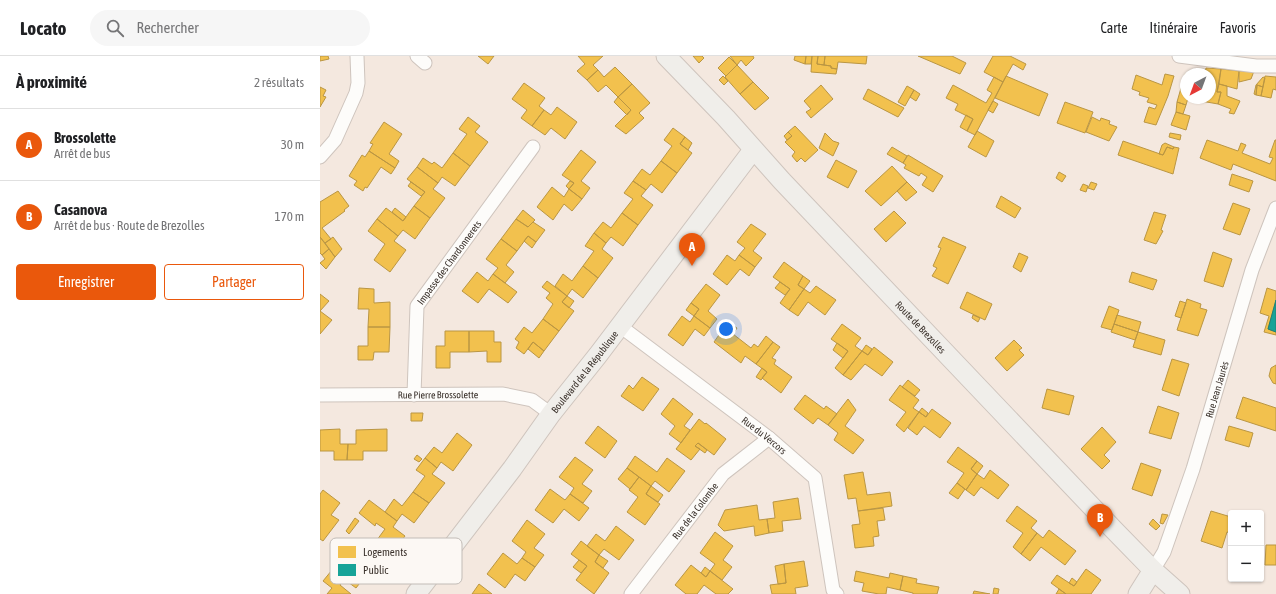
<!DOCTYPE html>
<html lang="fr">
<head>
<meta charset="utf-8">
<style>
	:root { --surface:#fff; --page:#f6f6f6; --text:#202124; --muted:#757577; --line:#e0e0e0; --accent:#ea580c }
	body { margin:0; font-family:"Asap Condensed",sans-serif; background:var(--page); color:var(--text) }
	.controls { position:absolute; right:12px; bottom:12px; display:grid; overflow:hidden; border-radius:4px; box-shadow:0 1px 3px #0004 }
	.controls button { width:36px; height:36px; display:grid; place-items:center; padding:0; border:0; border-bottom:1px solid var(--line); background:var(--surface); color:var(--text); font:20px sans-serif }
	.compass { position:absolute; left:860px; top:12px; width:36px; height:36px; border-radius:50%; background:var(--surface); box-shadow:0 1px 3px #0004; rotate:221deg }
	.you { position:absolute; left:406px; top:273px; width:14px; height:14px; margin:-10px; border:3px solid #fff; border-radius:50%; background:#1a73e8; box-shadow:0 0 0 6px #1a73e833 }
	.badge { display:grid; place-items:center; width:26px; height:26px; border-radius:50%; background:var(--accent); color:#fff; font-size:13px; font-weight:700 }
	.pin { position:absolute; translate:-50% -33px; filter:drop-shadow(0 1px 2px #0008) }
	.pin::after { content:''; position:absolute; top:21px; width:14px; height:12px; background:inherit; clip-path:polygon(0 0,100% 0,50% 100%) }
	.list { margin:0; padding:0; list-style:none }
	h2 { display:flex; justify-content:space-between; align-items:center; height:52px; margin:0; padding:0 16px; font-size:17px }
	h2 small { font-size:13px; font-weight:400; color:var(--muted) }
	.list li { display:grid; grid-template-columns:26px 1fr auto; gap:12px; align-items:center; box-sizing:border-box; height:72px; padding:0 16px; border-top:1px solid var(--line) }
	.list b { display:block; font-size:15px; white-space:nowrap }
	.list p { margin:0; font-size:13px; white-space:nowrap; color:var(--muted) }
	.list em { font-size:13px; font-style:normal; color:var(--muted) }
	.actions { display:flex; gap:8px; padding:12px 16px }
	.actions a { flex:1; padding:9px 0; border:1px solid var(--accent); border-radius:4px; text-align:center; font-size:14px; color:var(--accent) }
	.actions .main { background:var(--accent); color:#fff }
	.icon { flex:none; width:22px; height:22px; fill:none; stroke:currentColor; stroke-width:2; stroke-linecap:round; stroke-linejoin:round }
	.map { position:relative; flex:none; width:956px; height:538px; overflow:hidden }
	header { display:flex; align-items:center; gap:24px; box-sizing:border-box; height:56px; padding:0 20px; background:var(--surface); border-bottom:1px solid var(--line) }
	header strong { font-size:19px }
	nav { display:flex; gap:22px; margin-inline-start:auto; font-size:14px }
	.search { width:280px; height:36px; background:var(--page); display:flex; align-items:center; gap:10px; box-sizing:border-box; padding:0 14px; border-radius:22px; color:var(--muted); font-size:15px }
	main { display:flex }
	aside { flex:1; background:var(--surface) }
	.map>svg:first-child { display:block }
</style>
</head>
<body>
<header>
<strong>Locato</strong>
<div class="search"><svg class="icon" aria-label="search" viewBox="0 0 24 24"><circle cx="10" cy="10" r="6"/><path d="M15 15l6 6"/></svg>Rechercher</div>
<nav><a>Carte</a><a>Itinéraire</a><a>Favoris</a></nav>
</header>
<main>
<aside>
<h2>À proximité<small>2 résultats</small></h2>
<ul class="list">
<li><span class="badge">A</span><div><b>Brossolette</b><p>Arrêt de bus</p></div><em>30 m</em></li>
<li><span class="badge">B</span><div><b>Casanova</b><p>Arrêt de bus · Route de Brezolles</p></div><em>170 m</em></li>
</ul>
<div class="actions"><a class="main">Enregistrer</a><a>Partager</a></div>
</aside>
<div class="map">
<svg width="956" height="538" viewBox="0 0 956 538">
	<rect width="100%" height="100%" fill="#f4e8df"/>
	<path fill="#f2c14e" stroke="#ba9643" d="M0,0H8L9,3L0,5Z
		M158,0H174L168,8Z
		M258,0H283L273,9L278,14L267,24L257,15L265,8Z
		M373,0H382L384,2L379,7Z
		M410,0H433L434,2L426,10L421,4L417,9Z
		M475,0H486L485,8L474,4Z
		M486,0H492L491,8H485Z
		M492,0H498L497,8L511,10V12L517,13L516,18L491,16Z
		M498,0H505L504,9L497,8Z
		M505,0H547L546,8L518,6L517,13L511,12V10L504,9Z
		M598,0H632L646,7L640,18Z
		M673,0H690L706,8L703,14L693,8L683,26L664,16Z
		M409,1L417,9L406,20L398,12Z
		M417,9L433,26L420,38L405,21Z
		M295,11L312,28L298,41L286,29L278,36L267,24L278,14L284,21Z
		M886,12L901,13L897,36H901L898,48L881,45V42H890V18H885Z
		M901,13L919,15L917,33L899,28Z
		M919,15H934L931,23L919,26Z
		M845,18L854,20L848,40L836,69L824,66L829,51L835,53L837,49L827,46L829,42L819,39L820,36L812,33L816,19L842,29Z
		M865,18H868H866V42H868L866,49L857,46Z
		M403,20L408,25L404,29L399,24Z
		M686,20L728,38L719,60L675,42Z
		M945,20L956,21V34L953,33L951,42L941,40Z
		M674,21L683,26L655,79L647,75L653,63L635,54L638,48L626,42L633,29L666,47L672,37L667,34Z
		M943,21L945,22L943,31L937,29L936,39L934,38L936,29Z
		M433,26L449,42L435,54L420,38Z
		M204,27L225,42L219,50L224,54L212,70L201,62L207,54L192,43Z
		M312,28L330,47L319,57L324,62L306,78L295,70L311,54L298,41Z
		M899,28L907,30V40L920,45L914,58L909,57L911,53L898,48L901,36H897Z
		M501,29L513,43L491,62L486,56L491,53L484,45Z
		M937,29L943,31L941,40L936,39Z
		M587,30L594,34L585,50L578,46Z
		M0,31L6,34L3,40L6,41L0,51Z
		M548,33L584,52L578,61L543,43Z
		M594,34L600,38L596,45L590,41Z
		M298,41L311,54L307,59L294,46Z
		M673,45L678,48L673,57L668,54Z
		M745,46L773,56L765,77L737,67Z
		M857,46L866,49L863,58L856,56Z
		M237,51L257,66L245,83L231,72L225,79L212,70L224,54L231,59Z
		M856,56L870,60L866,74L851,69Z
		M646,59L653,63L647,75L640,71Z
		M148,61L160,70L155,76L168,86L150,110L133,97L147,78L139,73Z
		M772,61L780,65L781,62L790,65L789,68L797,71L789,85L766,76Z
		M64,66L82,78L69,98L79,105L75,112L49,95L53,88L50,87Z
		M475,70L498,94L485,106L481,102L477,106L472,100L475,96L465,86L472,80L468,76Z
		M353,72L365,81L360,88L372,97L357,117L341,105L352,90L344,84Z
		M657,75L674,85L666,101L648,91Z
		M468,76L472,80L467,84L464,80Z
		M505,77L513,85L519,87L513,100L499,92Z
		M850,77L861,79L860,84L849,81Z
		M365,81L372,87L368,94L360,88Z
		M887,84L918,95L921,87L926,89L922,97L950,108L953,102L949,101L955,84H956V125L913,108L911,114L880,102Z
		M803,85L843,99L847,91L853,93L854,91L859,92L853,118L798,99Z
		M845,87L854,91L853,93L847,91L843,99L839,98L842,89Z
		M572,91L587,100L583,107L567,98Z
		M261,94L276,106L261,125L270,132L262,143L249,133L254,127L242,119Z
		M49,95L75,112L71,118L61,111L47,132L45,131L43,135L34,129L37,125L29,120L42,99L45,101Z
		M133,97L150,110L135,130L122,121L118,127L97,111L103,102L112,108L114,106L122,112Z
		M588,99L623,120L613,136L602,129L607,121L601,117L599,120L584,112L586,109L583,107Z
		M516,104L537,115L528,132L507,121Z
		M341,105L357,117L342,137L331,128L326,134L313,125L322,113L330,119Z
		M572,110L587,126L561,150L545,135Z
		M97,111L118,127L113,133L125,142L110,162L94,150L105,136L87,123Z
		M739,116L746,120L742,126L736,122Z
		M912,118L933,125L929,136L909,129Z
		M250,125L254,127L249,133L246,130Z
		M313,125L326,134L321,140L333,149L318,169L302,157L313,143L304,137Z
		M91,126L105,136L101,140L88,130Z
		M587,126L597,136L586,145L577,135Z
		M771,126L777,128L774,134L768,132Z
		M763,128L768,130L766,136L760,134Z
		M232,131L244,141L249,133L262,143L252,155L244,148L233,164L217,151Z
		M18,135L29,150L24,154L25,155L2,172L11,183L5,187L0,181V146Z
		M681,140L701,152L695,162L676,151Z
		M913,147L930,153L920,179L903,173Z
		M94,150L110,162L95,183L83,174L78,180L57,163L66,152L83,165Z
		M75,152L86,161L83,165L72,156Z
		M203,154L215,164L208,171L196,163Z
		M574,155L586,167L566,186L554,173Z
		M834,156L846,159L841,174L843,175L836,188L824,184Z
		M302,157L318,169L303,190L291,181L286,187L274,177L283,166L291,172Z
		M57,163L78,180L74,185L86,194L70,216L54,204L65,188L48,175Z
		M196,163L208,171L213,166L225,174L216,186L208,180L197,195L181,183Z
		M431,168L446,178L433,195L442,202L435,211L419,199L425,192L417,186Z
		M274,177L286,187L282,193L293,202L278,222L263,210L274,195L265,190Z
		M208,180L216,186L212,192L204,185Z
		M0,181L9,193L2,199L0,197Z
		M13,181L22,193L15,201L5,187Z
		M623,181L646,191L628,228L612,220L617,212L613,210L621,192L618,191Z
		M181,183L197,195L186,209L194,216L185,227L173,218L178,212L166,203Z
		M9,193L15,201L6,213L0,207L5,203L2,199Z
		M893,196L912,203L903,231L884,225Z
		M699,197L708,201L701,216L693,211Z
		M407,199L415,205L419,199L435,211L429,220L420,213L407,229L393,218Z
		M464,206L483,220L478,229L484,233L469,254L460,247L470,233L453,221Z
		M263,210L278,222L263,242L252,233L247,240L235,230L243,218L252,225Z
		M157,216L168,225L173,218L197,236L188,247L169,233L158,247L142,235Z
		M812,216L837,224L833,234L809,226Z
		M483,220L490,225L484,233L478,229Z
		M227,225L247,240L242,246L254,255L239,275L223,263L233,248L226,242L230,237L222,231Z
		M460,226L470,233L465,239L455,232Z
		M386,228L400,239L388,255L397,263L390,272L374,260L379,253L371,247Z
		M496,230L516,244L505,259L488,246L478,260L469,254L484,233L490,237Z
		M39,232L54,233V247L70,246V271H48L49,253H38Z
		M947,232L956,235V244L948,273L956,276V279L944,276L949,260L940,257Z
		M647,236L672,248L665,264L640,252Z
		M0,238L9,245L0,255L12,264L0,278Z
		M247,240L254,245L249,252L242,246Z
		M867,243L881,248L880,252L887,254L878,280L857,274Z
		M860,245L866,247L861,262L855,260Z
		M371,247L379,253L374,260L366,254Z
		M789,250L799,254L792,274L781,271Z
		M653,259L660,262L658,266L652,262Z
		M797,259L821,266L818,276L794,268Z
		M362,260L370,266L374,260L390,272L384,280L375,273L363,290L348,279Z
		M223,263L239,275L224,295L213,286L204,298L196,292L199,286L195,283L204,271L212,277Z
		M408,266L417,272L413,278L431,292L434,288L438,291L446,280L453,286L436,308L425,300L421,307L394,286Z
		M522,268L541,282L535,290L542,295L523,319L515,312L528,295L511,283Z
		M794,268L818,276L815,284L791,276Z
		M48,271H70L69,296H54L53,304H38V290H48Z
		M125,275H149V296H130V312H116V290H125Z
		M149,275H174V286H181V306H167V295L149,296Z
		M818,276L845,284L841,299L813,291Z
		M694,284L702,292L699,294L704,299L687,315L675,302Z
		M213,286L224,295L219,302L208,293Z
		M453,286L460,291L452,302L456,304L454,308L472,321L461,337L442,322L447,316L436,308Z
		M517,287L528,295L523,302L513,294Z
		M546,289L552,293L548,299L542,295Z
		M554,291L573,306L562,320L545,308L531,324L523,319L542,295L548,299Z
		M852,303L869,308L859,340L842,334Z
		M956,309V328L953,327L949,320L951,312Z
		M442,312L447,316L441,324L436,321Z
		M322,321L339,333L323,355L301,340L309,329L313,333Z
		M588,324L600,334L595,340L582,331Z
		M580,329L599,344L593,352L599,356L584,376L576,369L586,356L569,344Z
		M727,333L754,340L749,359L722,352Z
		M485,339L504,353L506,350L517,358L508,369L498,362L493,368L474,353Z
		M923,341L956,352V375L916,362Z
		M353,342L373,358L364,370L370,374L361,387L349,378L355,370L341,358Z
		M528,343L536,354L525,370L544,384L533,398L514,384L518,377L508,369Z
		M838,350L859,357L851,383L829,377Z
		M602,352L608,357L606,361L599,356Z
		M612,353L631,367L620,382L604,370L597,379L588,372L599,356L606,361Z
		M91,357H103L102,365H91Z
		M379,363L385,368L386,367L406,383L394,399L378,387L375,390L380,393L371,404L356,393Z
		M278,370L297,385L285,402L265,387Z
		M909,370L933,377L929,391L905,384Z
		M782,371L796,386L784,399L790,405L782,413L761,393Z
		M20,373V388H28L27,404H14V395H0V374Z
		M67,373V395H43V404H27L28,388H36V374Z
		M137,377L152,389L133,415L121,406L117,412L105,402L114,391L122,397Z
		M378,387L387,394L385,397L375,390Z
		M638,391L657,405L651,413L657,418L646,434L637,427L644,417L627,406Z
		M97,399L102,403L99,406L94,403Z
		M315,400L337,416L347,402L365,415L349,436L335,425L331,430L307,412Z
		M255,401L273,414L262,428L272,435L263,447L250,438L254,432L239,421Z
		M105,402L117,412L112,418L125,427L109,447L93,436L105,420L96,414Z
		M657,405L663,410L657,418L651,413Z
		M821,407L841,414L832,440L812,433Z
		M307,412L319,421L310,433L298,423Z
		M670,414L689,429L678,443L661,431L654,440L646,434L657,418L664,423Z
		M543,416L547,439L570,436L572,450L538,455L536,442L528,443L524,419Z
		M319,421L331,430L326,438L340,448L325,469L307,456L318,441L309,434Z
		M637,427L645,433L638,443L629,437Z
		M331,430L343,439L338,446L326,438Z
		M230,433L245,444L250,438L269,452L259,465L244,453L233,467L215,454Z
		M3,434L20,447L11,459L19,464L3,485L0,483V438Z
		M93,436L109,447L94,467L82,458L77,465L65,456L74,443L82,450Z
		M478,442L481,463L462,465L463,475L449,477L447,463L455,462L453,446Z
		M49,444L77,465L73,471L85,480L70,500L54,488L65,473L56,467L55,470L39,457Z
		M437,449L439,464L447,463L449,477L435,480L434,470L404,475L398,469L405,454Z
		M697,450L717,465L711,472L717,477L701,498L693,491L703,477L686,465Z
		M563,452L565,464L557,465L559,480L553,481L554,490L535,492L532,469L540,468L538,455Z
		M891,455L911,461V477L907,476L902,492L881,485Z
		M842,458L848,459L843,468L840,467Z
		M35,462L39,465L29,478L26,475Z
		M833,463L840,470L836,474L829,468Z
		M207,464L225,478L214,492L224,499L215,511L202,502L206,496L192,485Z
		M296,470L314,484L299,504L284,493L279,499L267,490L276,478L285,485Z
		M729,474L756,495L745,509L721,491L710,505L701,498L717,477L723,482Z
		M395,476L413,490L403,504L412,511L402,524L390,515L395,508L380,497Z
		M261,485L279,499L275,506L289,517L274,538L256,524L267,510L251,498Z
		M946,489H956V509H945Z
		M39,493L56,506L36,532L12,514L21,502L28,508Z
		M183,497L197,508L202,502L215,511L205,525L195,518L185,532L167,518Z
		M279,499L288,505L283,512L275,506Z
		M259,504L267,510L261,517L253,511Z
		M484,505L488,530L475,532L476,538H452L450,529L466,527L464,508Z
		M464,508L466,527L458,528L455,510Z
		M371,509L386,521L390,515L413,533L408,538H396L384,529L377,538H366L355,529Z
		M385,511L390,515L386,521L381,517Z
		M766,513L781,524L771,538H746L731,527L737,519L754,530Z
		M12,514L24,523L20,529L31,538H7L12,532L3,525Z
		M536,515L569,522L570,517L583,520L580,534L567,531L566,538H559L542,535L544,527L534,525Z
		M583,520L597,523L596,527L619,531L617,538H593V537L580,534Z
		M752,522L757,526L754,530L749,527Z
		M159,528L172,538H152Z
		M674,532L679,533L678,538H673Z
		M739,533L746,538H736Z
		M654,535L670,538H653Z"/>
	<path fill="#17a398" stroke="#218077" d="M956,244V276L948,273Z"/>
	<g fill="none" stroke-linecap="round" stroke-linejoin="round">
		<g stroke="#cec4bd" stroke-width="15">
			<g id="street">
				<path d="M97,0L105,7"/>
				<path d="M859,0L936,10H956"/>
				<path d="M0,101L15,84L36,37L38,27L37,0"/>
				<path id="s1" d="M300,270L449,382L495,422L513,534L517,538"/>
				<path id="s2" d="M0,339L183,338L212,344L231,358"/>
				<path id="s3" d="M94,339L97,250L213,91"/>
				<path id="s4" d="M833,514L844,496L873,413L932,214L956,152"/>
				<path id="s5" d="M311,538L403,418L449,382"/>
			</g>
		</g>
		<g stroke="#cec4bd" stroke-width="21">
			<g id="secondary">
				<path id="s6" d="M346,0L406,62L462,125L793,473L833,514L860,538"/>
				<path id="s7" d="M96,538L192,413L231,358L278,299L433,94"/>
				<path d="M818,538L833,514"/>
			</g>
		</g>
		<use href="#street" stroke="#fdfcfa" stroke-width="13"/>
		<use href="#secondary" stroke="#f0eeea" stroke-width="19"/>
	</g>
	<g text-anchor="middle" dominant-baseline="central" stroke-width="4" stroke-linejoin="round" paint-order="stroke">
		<g font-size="10" fill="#39302a" stroke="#fcf8f4">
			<text stroke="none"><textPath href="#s3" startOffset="143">Impasse des Chardonnerets</textPath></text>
			<text stroke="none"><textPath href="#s6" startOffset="372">Route de Brezolles</textPath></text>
			<text stroke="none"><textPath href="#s7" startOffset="279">Boulevard de la République</textPath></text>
			<text stroke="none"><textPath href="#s4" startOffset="192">Rue Jean Jaurès</textPath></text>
			<text stroke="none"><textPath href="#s2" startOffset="118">Rue Pierre Brossolette</textPath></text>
			<text stroke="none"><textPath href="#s1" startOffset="181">Rue du Vercors</textPath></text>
			<text stroke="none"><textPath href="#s5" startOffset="105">Rue de la Colombe</textPath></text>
		</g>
	</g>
	<rect x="10" y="482" width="132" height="46" rx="6" fill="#fcf8f4" stroke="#c2bcb7" stroke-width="1"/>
	<rect x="18" y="490" width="18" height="12" fill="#f2c14e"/>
	<rect x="18" y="508" width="18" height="12" fill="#17a398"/>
	<g font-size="11" fill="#39302a">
		<text x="43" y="500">Logements</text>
		<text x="43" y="518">Public</text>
	</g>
</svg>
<div class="controls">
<button>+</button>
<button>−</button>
</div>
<svg class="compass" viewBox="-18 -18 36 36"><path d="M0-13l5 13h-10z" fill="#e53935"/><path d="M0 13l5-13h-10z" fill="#757577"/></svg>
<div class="you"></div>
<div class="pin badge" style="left:372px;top:210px">A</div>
<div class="pin badge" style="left:780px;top:481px">B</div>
</div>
</main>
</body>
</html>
